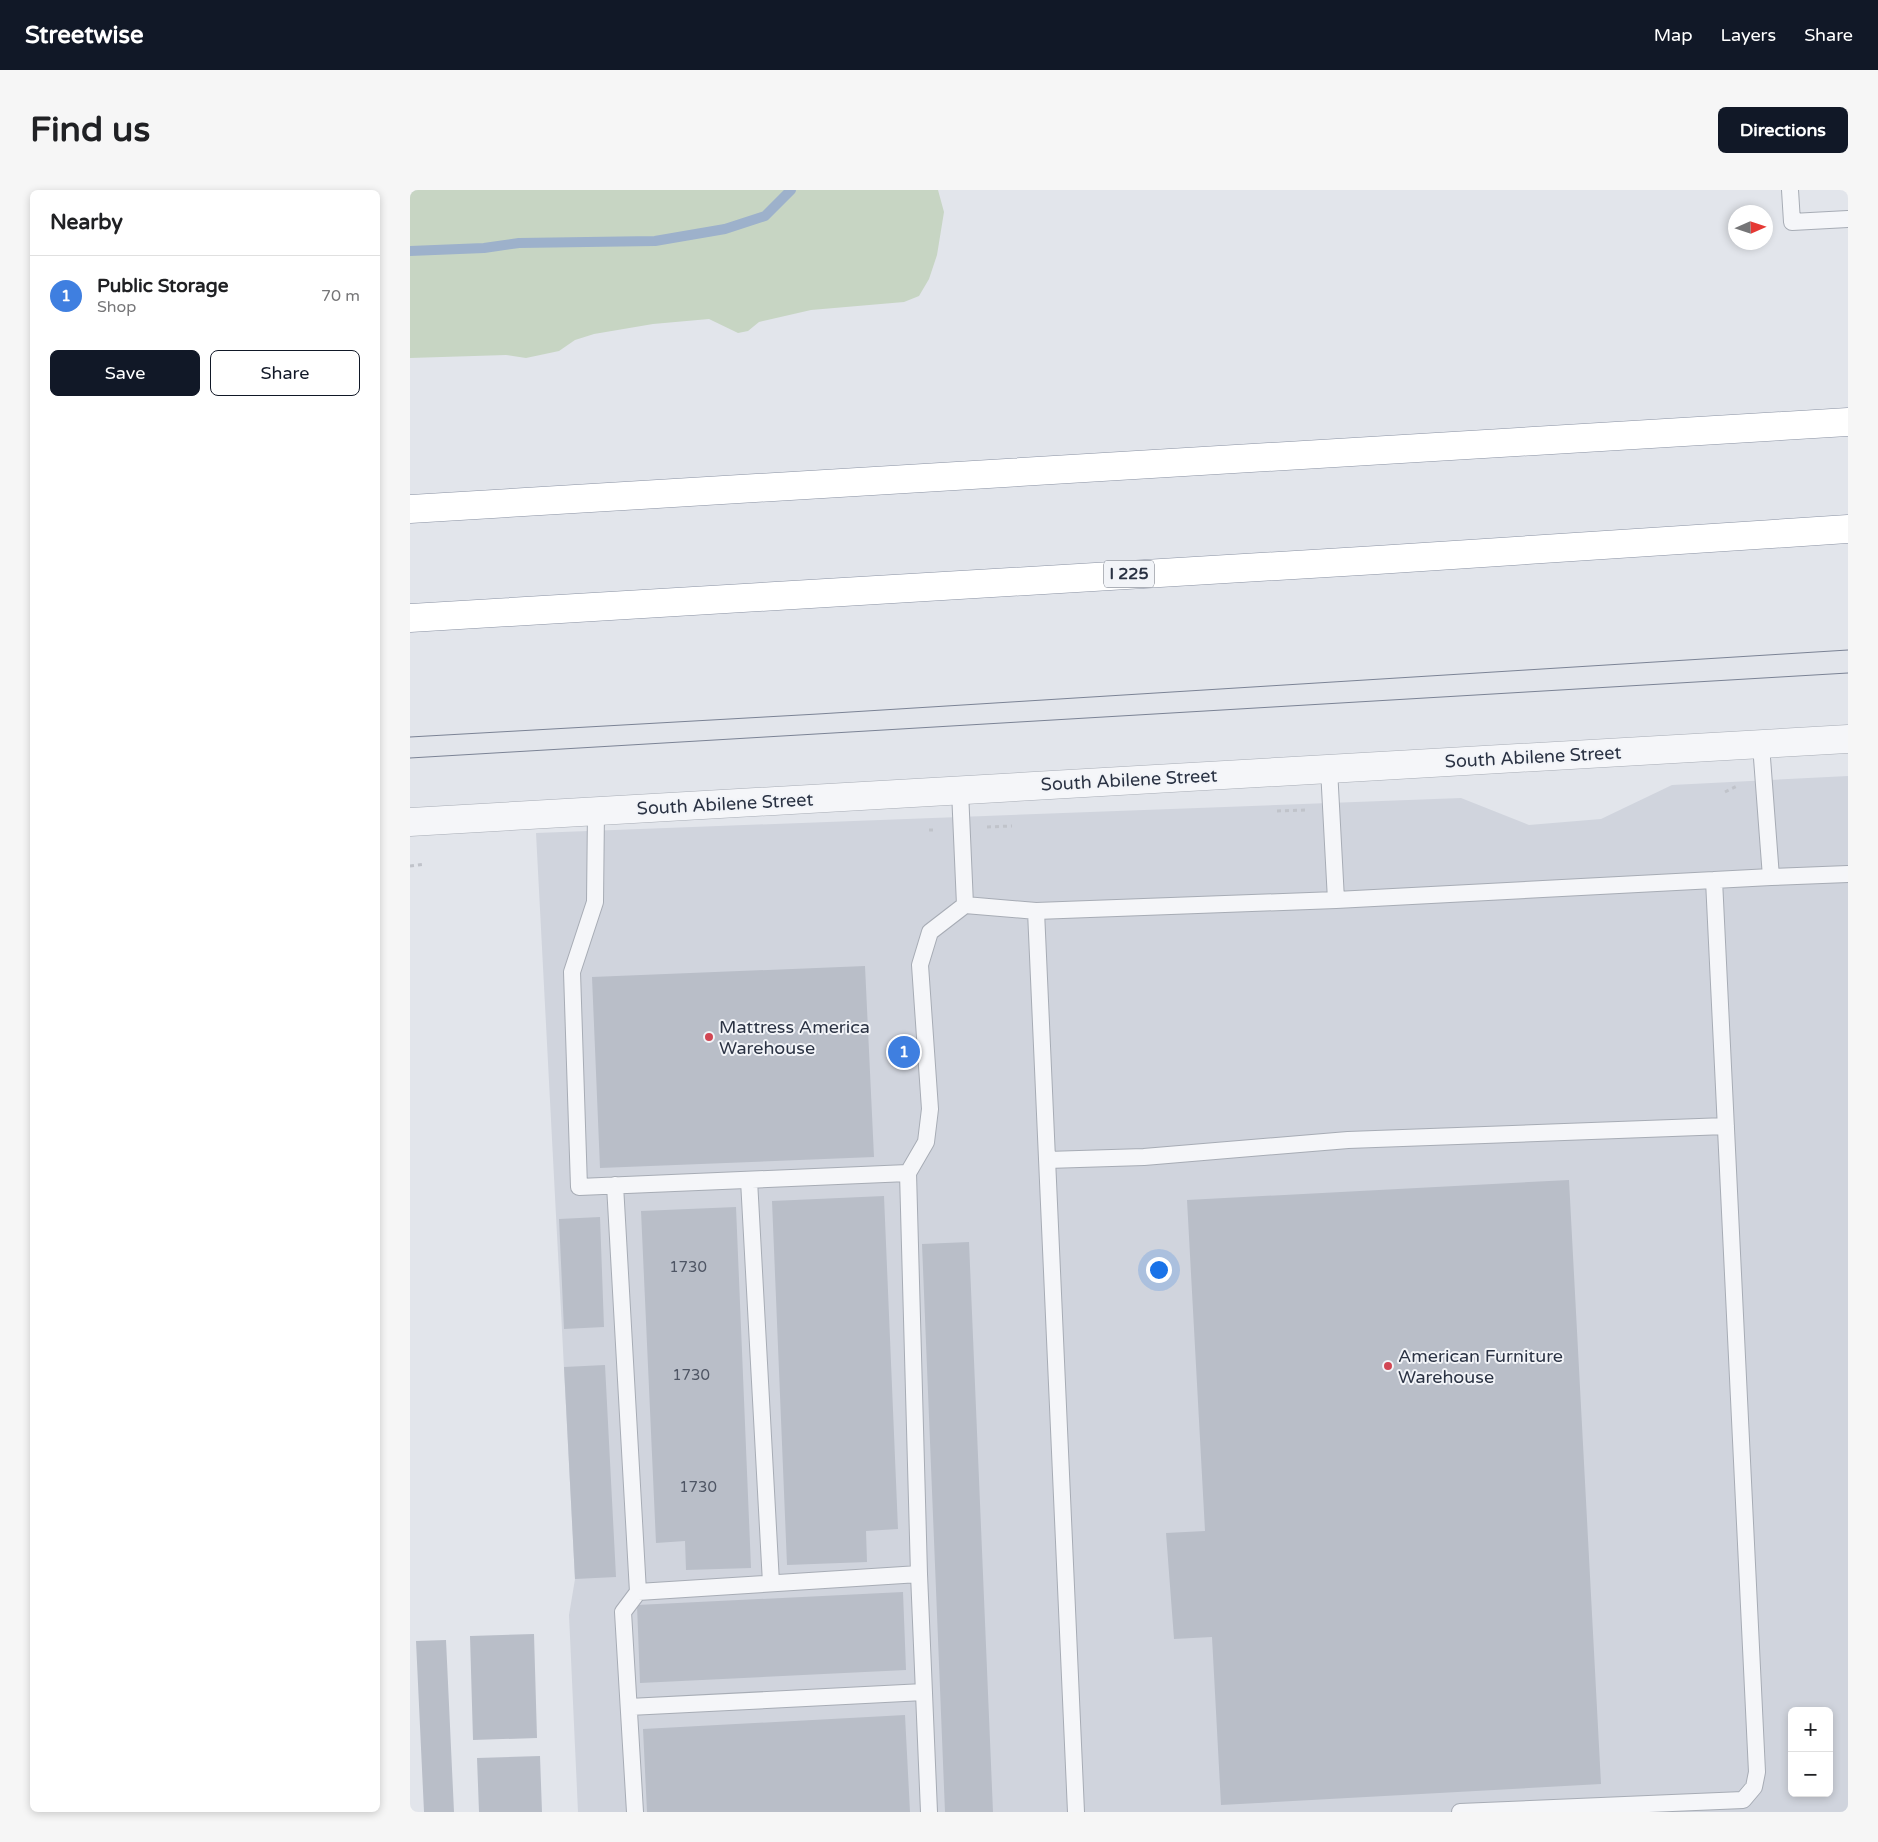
<!DOCTYPE html>
<html lang="en">
<head>
<meta charset="utf-8">
<style>
	:root { --surface:#fff; --page:#f6f6f6; --text:#202124; --muted:#757577; --line:#e0e0e0; --accent:#111827 }
	body { margin:0; font-family:"Varela Round",sans-serif; background:var(--page); color:var(--text) }
	.controls { position:absolute; right:15px; bottom:15px; display:grid; overflow:hidden; border-radius:8px; box-shadow:0 2px 8px #0003 }
	.controls button { width:45px; height:45px; display:grid; place-items:center; padding:0; border:0; border-bottom:1px solid var(--line); background:var(--surface); color:var(--text); font:25px sans-serif }
	.compass { position:absolute; left:1318px; top:15px; width:45px; height:45px; border-radius:50%; background:var(--surface); box-shadow:0 2px 8px #0003; rotate:87deg }
	.you { position:absolute; left:748px; top:1079px; width:18px; height:18px; margin:-12px; border:4px solid #fff; border-radius:50%; background:#1a73e8; box-shadow:0 0 0 8px #1a73e833 }
	.badge { display:grid; place-items:center; width:32px; height:32px; border-radius:50%; background:var(--accent); color:#fff; font-size:16px; font-weight:700 }
	.pin { position:absolute; translate:-50% -50%; border:2px solid #fff; box-shadow:0 1px 5px #0006 }
	.list { margin:0; padding:0; list-style:none }
	h2 { display:flex; justify-content:space-between; align-items:center; height:65px; margin:0; padding:0 20px; font-size:21px }
	h2 small { font-size:16px; font-weight:400; color:var(--muted) }
	.list li { display:grid; grid-template-columns:32px 1fr auto; gap:15px; align-items:center; box-sizing:border-box; height:80px; padding:0 20px; border-top:1px solid var(--line) }
	.list b { display:block; font-size:19px; white-space:nowrap }
	.list p { margin:0; font-size:16px; white-space:nowrap; color:var(--muted) }
	.list em { font-size:16px; font-style:normal; color:var(--muted) }
	.actions { display:flex; gap:10px; padding:15px 20px }
	.actions a { flex:1; padding:11px 0; border:1px solid var(--accent); border-radius:8px; text-align:center; font-size:18px; color:var(--accent) }
	.actions .main { background:var(--accent); color:#fff }
	.map { position:relative; flex:none; width:1438px; height:1622px; overflow:hidden; border-radius:8px }
	header { display:flex; align-items:center; gap:30px; box-sizing:border-box; height:70px; padding:0 25px; background:var(--accent); color:#fff }
	header strong { font-size:24px }
	nav { display:flex; gap:28px; margin-inline-start:auto; font-size:18px }
	.intro { display:flex; align-items:center; justify-content:space-between; box-sizing:border-box; height:120px; padding:0 30px }
	h1 { margin:0; font-size:35px }
	.button { padding:12px 22px; border-radius:8px; background:var(--accent); color:#fff; font-size:18px; font-weight:700 }
	main { display:flex; gap:30px; padding:0 30px }
	aside { flex:1; background:var(--surface); border-radius:8px; box-shadow:0 2px 8px #0003 }
	.map>svg:first-child { display:block }
</style>
</head>
<body>
<header>
<strong>Streetwise</strong>
<nav><a>Map</a><a>Layers</a><a>Share</a></nav>
</header>
<div class="intro"><h1>Find us</h1><a class="button">Directions</a></div>
<main>
<aside>
<h2>Nearby<small></small></h2>
<ul class="list">
<li><span class="badge" style="background:#3f7fe0">1</span><div><b>Public Storage</b><p>Shop</p></div><em>70 m</em></li>
</ul>
<div class="actions"><a class="main">Save</a><a>Share</a></div>
</aside>
<div class="map">
<svg width="1438" height="1622" viewBox="0 0 1438 1622">
	<rect width="100%" height="100%" fill="#e2e5eb"/>
	<path fill="#d0d4dd" fill-rule="evenodd" d="M1438,586V1622H168L159,1425L165,1389L126,643L1051,608L1119,635L1191,629L1262,595ZM1382,1521H1419V1603H1382Z"/>
	<path fill="#c7d5c3" d="M0,0H528L534,22L527,65L519,89L509,106L494,112L401,120L349,132L338,141L328,143L299,129L243,134L184,144L165,150L149,161L116,168L96,165L0,168Z"/>
	<g fill="none" stroke-linecap="round" stroke-linejoin="round">
		<path stroke="#9db1cb" stroke-width="10" d="M0,61L74,58L109,53L245,51L315,39L355,26L381,0"/>
	</g>
	<path fill="#b9bec8" d="M455,776L464,967L190,978L182,787Z
		M1159,990L1191,1594L811,1615L802,1447L764,1449L756,1343L795,1341L777,1010Z
		M474,1006L488,1339L456,1341L457,1372L377,1375L362,1011Z
		M326,1017L341,1378L276,1380L275,1351L246,1353L231,1021Z
		M190,1027L194,1137L154,1139L149,1029Z
		M559,1052L583,1622H535L512,1054Z
		M195,1175L206,1387L165,1389L154,1177Z
		M493,1402L496,1480L230,1493L227,1415Z
		M124,1444L127,1548L63,1550L60,1446Z
		M36,1450L44,1622H14L6,1451Z
		M495,1525L500,1622H237L233,1539Z
		M130,1566L132,1622H69L67,1568Z"/>
	<g fill="none" stroke-linecap="round" stroke-linejoin="round">
		<g stroke="#a7acb5" stroke-width="18">
			<path id="service" d="M1380,0L1382,32L1438,29
				M919,579L926,710
				M186,621L185,712L162,782L169,997L498,983L516,952L520,919L510,775L520,742L555,715L550,601
				M1361,687L1438,684
				M555,715L626,721L926,710L1361,687L1351,555
				M626,721L666,1622
				M637,970L734,967L938,950L1316,936
				M339,990L361,1393
				M205,995L228,1402L509,1384L498,983
				M509,1384L519,1622
				M219,1517L514,1502
				M225,1622L213,1422L228,1402
				M1050,1622L1333,1610L1344,1597L1347,1582L1304,690"/>
		</g>
		<g stroke="#a7acb5" stroke-width="29">
			<path id="tertiary" d="M0,632L1438,549"/>
		</g>
		<g stroke="#8991a2" stroke-width="29">
			<path id="motorway" d="M0,319L1438,232
				M0,428L967,370L1438,339"/>
		</g>
		<path stroke="#c0c3ca" stroke-width="3" stroke-dasharray="4 4" stroke-linecap="butt" d="M1315,602L1329,595
			M867,621L896,620
			M577,637L602,636
			M519,640H526
			M0,676L15,674"/>
		<use href="#service" stroke="#f5f6f9" stroke-width="16"/>
		<use href="#tertiary" stroke="#f5f6f9" stroke-width="28"/>
		<use href="#motorway" stroke="#fff" stroke-width="28"/>
		<path stroke="#7b8395" stroke-width="1" d="M0,547L408,524L1438,460
			M0,568L1438,483"/>
	</g>
	<g fill="#d14653" stroke="#f2f4f8" stroke-width="2">
		<circle cx="299" cy="847" r="5"/>
		<circle cx="978" cy="1176" r="5"/>
	</g>
	<g text-anchor="middle" dominant-baseline="central" stroke-width="4" stroke-linejoin="round" paint-order="stroke">
		<g font-size="15" fill="#4e5564">
			<text x="278" y="1077">1730</text>
			<text x="281" y="1185">1730</text>
			<text x="288" y="1297">1730</text>
		</g>
		<rect fill="#f2f4f8" stroke="#666c79" stroke-width="1" x="694" y="370.5" width="50" height="27" rx="4"/>
		<g font-size="16" font-weight="bold" fill="#2a3243">
			<text x="719" y="384">I 225</text>
		</g>
		<g font-size="18" fill="#2a3243" stroke="#f2f4f8">
			<text transform="translate(1123 567) rotate(-3)">South Abilene Street</text>
			<text transform="translate(719 590) rotate(-3)">South Abilene Street</text>
			<text transform="translate(315 614) rotate(-3)">South Abilene Street</text>
		</g>
		<g font-size="18" fill="#2a3243" stroke="#f2f4f8" text-anchor="start">
			<text x="309" y="837">Mattress America<tspan x="309" dy="21">Warehouse</tspan></text>
			<text x="988" y="1166">American Furniture<tspan x="988" dy="21">Warehouse</tspan></text>
		</g>
	</g>
</svg>
<div class="controls">
<button>+</button>
<button>−</button>
</div>
<svg class="compass" viewBox="-18 -18 36 36"><path d="M0-13l5 13h-10z" fill="#e53935"/><path d="M0 13l5-13h-10z" fill="#757577"/></svg>
<div class="you"></div>
<div class="pin badge" style="left:494px;top:862px;background:#3f7fe0">1</div>
</div>
</main>
</body>
</html>
